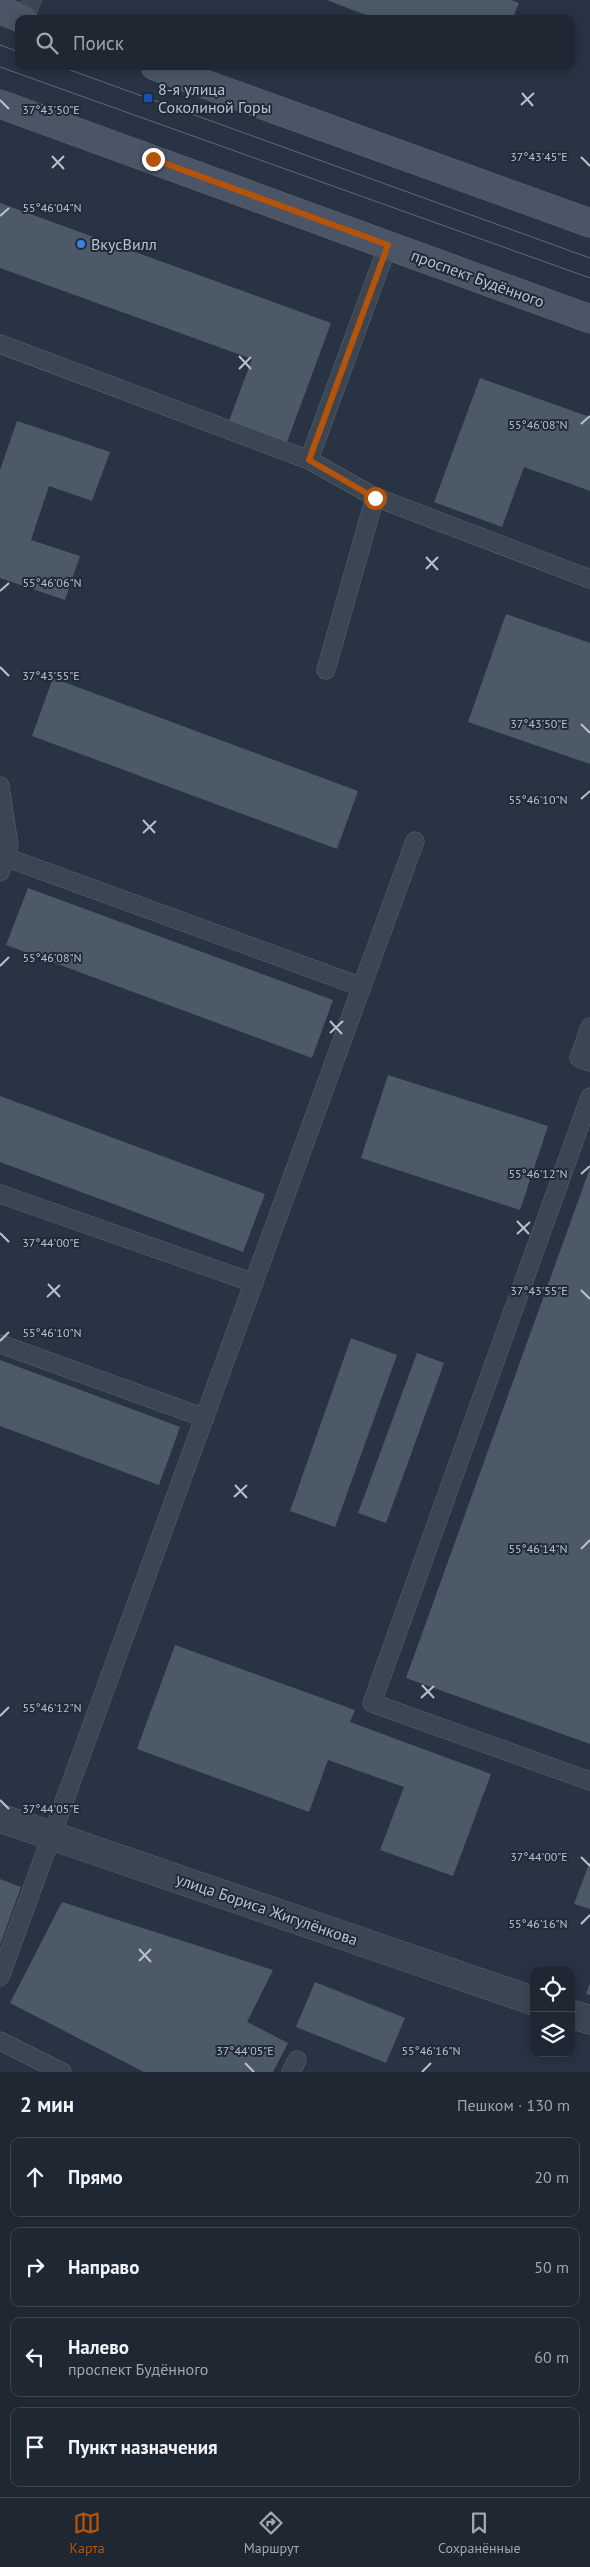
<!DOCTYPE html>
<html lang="ru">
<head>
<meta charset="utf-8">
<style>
	:root { --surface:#1e2732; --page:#262f3a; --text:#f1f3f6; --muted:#a1a5ac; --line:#3c444d; --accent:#b45309 }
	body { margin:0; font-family:"PT Sans",sans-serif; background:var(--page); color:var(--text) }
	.controls { position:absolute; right:15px; bottom:15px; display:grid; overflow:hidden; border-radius:10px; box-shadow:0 2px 12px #0003 }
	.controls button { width:45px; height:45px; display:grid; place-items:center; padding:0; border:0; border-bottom:1px solid var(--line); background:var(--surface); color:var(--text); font:25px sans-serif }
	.stop { position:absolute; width:15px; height:15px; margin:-11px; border:4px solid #b45309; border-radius:50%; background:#fff }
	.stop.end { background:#b45309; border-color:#fff; box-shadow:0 1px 5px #0008 }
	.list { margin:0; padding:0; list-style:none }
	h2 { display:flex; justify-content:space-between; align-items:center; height:65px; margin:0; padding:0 20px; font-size:21px }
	h2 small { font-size:16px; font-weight:400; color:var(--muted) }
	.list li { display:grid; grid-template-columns:32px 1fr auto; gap:15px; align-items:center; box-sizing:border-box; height:80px; margin:0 10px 10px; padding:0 10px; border:1px solid var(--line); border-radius:10px }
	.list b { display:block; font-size:19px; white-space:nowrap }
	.list p { margin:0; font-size:16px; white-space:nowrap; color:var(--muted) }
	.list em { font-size:16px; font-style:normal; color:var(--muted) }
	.icon { flex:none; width:28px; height:28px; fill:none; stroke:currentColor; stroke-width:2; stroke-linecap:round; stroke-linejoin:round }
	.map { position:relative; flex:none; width:590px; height:2072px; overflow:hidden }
	.search { position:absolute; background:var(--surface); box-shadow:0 2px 12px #0003; left:15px; right:15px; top:15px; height:55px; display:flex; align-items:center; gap:12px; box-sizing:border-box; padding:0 18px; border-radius:10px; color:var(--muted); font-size:19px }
	.sheet { height:425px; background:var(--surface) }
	nav { display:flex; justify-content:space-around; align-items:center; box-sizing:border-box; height:70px; border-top:1px solid var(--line); background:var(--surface); font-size:14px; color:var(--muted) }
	nav a { display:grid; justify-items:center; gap:2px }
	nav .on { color:var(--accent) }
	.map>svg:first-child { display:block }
</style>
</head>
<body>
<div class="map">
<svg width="590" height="2072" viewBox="0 0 590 2072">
	<rect width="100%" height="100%" fill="#283443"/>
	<path fill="#4c5a68" d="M327,0H511L519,3L512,19H376Z
		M0,203L331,323L287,442L229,421L252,359L0,268Z
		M480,378L590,417V491L524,467L502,527L434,502Z
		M17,421L110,452L92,501L49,486L31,540L80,556L65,600L0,578V470Z
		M506,614L590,643V764L468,722Z
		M53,678L358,791L337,849L32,736Z
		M28,888L333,1000L312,1058L6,945Z
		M388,1075L548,1126L520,1210L361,1158Z
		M0,1096L265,1194L243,1252L0,1162Z
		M590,1168V1744L406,1678Z
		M351,1338L397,1355L335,1527L290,1511Z
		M417,1353L444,1363L386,1523L358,1513Z
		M0,1360L180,1427L159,1485L0,1426Z
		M175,1645L355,1710L350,1722L491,1774L453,1876L380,1850L404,1787L328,1760L309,1812L137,1749Z
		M590,1861V1909L574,1904Z
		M0,1879L21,1887L0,1945Z
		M62,1902L273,1970L247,2022L288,2043L273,2072H144L10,2003Z
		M315,1982L405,2018L386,2063L296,2027Z
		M590,1983V1995L586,1994Z"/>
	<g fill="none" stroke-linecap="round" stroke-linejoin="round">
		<g stroke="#5b6470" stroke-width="19">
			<path id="service" d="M24,19L32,0
				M0,344L309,460L388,245
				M309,460L375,497L590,579
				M326,670L375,497
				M0,786L9,845L0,872
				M5,857L362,987
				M590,1027L579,1058L590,1062
				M590,1097L372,1703L590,1781
				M0,1194L254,1283
				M0,1344L205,1418
				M0,1977L415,841
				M0,2041L62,2072
				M291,2072L297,2060"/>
		</g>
		<g stroke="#5b6470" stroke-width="29">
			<path id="minor" d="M0,1818L534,2001
				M571,2014L590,2020"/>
		</g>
		<g stroke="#5b6470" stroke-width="29">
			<path id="secondary" d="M0,10L23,19
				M155,66L590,223
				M0,104L590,319"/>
		</g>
		<use href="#service" stroke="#3c4652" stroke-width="18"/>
		<use href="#minor" stroke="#3c4652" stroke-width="28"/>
		<use href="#secondary" stroke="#4b5565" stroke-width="28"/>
		<path stroke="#5f6a79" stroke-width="1" d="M0,45L19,52
			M59,66L590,258
			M0,67L590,278"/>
	</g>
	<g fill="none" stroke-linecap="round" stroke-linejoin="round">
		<path stroke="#b45309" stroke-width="6" d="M153,159L388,245L309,460L375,498"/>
	</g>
	<path fill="none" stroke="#bac1cc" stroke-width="2" d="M522,93L533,106M0,100L9,109M521,105L534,93M52,156L64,169M581,157L590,166M52,168L64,156M0,216L9,208M239,356L251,369M239,369L251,357M581,424L590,416M426,557L438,570M426,569L438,557M0,591L9,583M0,667L9,676M581,724L590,733M581,799L590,791M143,820L155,833M143,833L156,821M0,966L9,957M330,1021L342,1034M330,1033L343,1021M581,1174L590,1166M517,1221L529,1234M0,1233L9,1242M517,1234L530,1222M48,1284L60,1297M581,1290L590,1299M47,1297L60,1285M0,1341L9,1332M235,1485L247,1498M234,1497L247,1485M581,1549L590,1540M422,1685L434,1698M421,1698L434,1686M0,1716L9,1707M0,1800L9,1809M581,1857L590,1866M581,1924L590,1915M139,1949L151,1962M139,1961L151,1949M245,2063L254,2072M422,2072L431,2063"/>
	<rect fill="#1a4fb4" stroke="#212b38" stroke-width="2" x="143" y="93" width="10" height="10" rx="2.5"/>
	<circle fill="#3f7fe0" stroke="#212b38" stroke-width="2" cx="81" cy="244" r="5"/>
	<g text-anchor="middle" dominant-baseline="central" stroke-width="4" stroke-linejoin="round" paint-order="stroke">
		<g font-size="16" fill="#bac1cc" stroke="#212b38" text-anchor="start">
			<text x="158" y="89">8-я улица<tspan x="158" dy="18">Соколиной Горы</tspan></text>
			<text x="91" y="244">ВкусВилл</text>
		</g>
		<g font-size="16" fill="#bac1cc" stroke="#212b38">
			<text transform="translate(478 278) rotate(20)">проспект Будённого</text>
			<text transform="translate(267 1909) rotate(19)">улица Бориса Жигулёнкова</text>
		</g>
	</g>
	<g font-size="12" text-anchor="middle" fill="#bac1cc" stroke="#212b38" stroke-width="4" stroke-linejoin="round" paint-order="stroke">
		<text x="51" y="114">37°43'50"E</text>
		<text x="539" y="161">37°43'45"E</text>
		<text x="52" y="212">55°46'04"N</text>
		<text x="538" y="429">55°46'08"N</text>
		<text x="52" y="587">55°46'06"N</text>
		<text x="51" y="680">37°43'55"E</text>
		<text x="539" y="728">37°43'50"E</text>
		<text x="538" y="804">55°46'10"N</text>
		<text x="52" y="962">55°46'08"N</text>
		<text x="538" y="1178">55°46'12"N</text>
		<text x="51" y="1247">37°44'00"E</text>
		<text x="539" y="1295">37°43'55"E</text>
		<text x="52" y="1337">55°46'10"N</text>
		<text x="538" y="1553">55°46'14"N</text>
		<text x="52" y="1712">55°46'12"N</text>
		<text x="51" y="1813">37°44'05"E</text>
		<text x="539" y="1861">37°44'00"E</text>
		<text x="538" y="1928">55°46'16"N</text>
		<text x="245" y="2055">37°44'05"E</text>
		<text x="431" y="2055">55°46'16"N</text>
	</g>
</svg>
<div class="controls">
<button><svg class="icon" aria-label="locate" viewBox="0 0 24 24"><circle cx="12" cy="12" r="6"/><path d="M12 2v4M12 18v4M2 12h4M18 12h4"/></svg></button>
<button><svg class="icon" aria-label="layers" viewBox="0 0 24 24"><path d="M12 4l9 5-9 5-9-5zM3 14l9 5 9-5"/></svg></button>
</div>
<div class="stop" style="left:375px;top:498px"></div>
<div class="stop end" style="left:153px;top:159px"></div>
<div class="search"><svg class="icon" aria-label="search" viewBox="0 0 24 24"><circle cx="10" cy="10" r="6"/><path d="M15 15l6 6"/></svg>Поиск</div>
</div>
<section class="sheet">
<h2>2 мин<small>Пешком · 130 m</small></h2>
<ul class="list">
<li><svg class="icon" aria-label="ahead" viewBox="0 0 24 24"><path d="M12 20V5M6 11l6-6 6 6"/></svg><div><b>Прямо</b></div><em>20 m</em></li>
<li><svg class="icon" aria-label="right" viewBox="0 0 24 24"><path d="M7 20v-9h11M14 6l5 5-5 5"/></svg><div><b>Направо</b></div><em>50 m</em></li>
<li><svg class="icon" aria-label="left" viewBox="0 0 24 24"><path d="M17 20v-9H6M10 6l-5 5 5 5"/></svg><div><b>Налево</b><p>проспект Будённого</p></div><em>60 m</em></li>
<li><svg class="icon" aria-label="arrive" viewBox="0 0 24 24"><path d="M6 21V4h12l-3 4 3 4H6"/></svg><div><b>Пункт назначения</b></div></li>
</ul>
</section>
<nav>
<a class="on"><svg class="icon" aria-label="map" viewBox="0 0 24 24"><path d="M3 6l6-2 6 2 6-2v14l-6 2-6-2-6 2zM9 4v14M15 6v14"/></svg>Карта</a>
<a><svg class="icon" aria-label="directions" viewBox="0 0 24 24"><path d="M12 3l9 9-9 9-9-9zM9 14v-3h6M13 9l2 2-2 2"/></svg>Маршрут</a>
<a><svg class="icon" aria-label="saved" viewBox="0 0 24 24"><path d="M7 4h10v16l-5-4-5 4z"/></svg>Сохранённые</a>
</nav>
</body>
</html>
